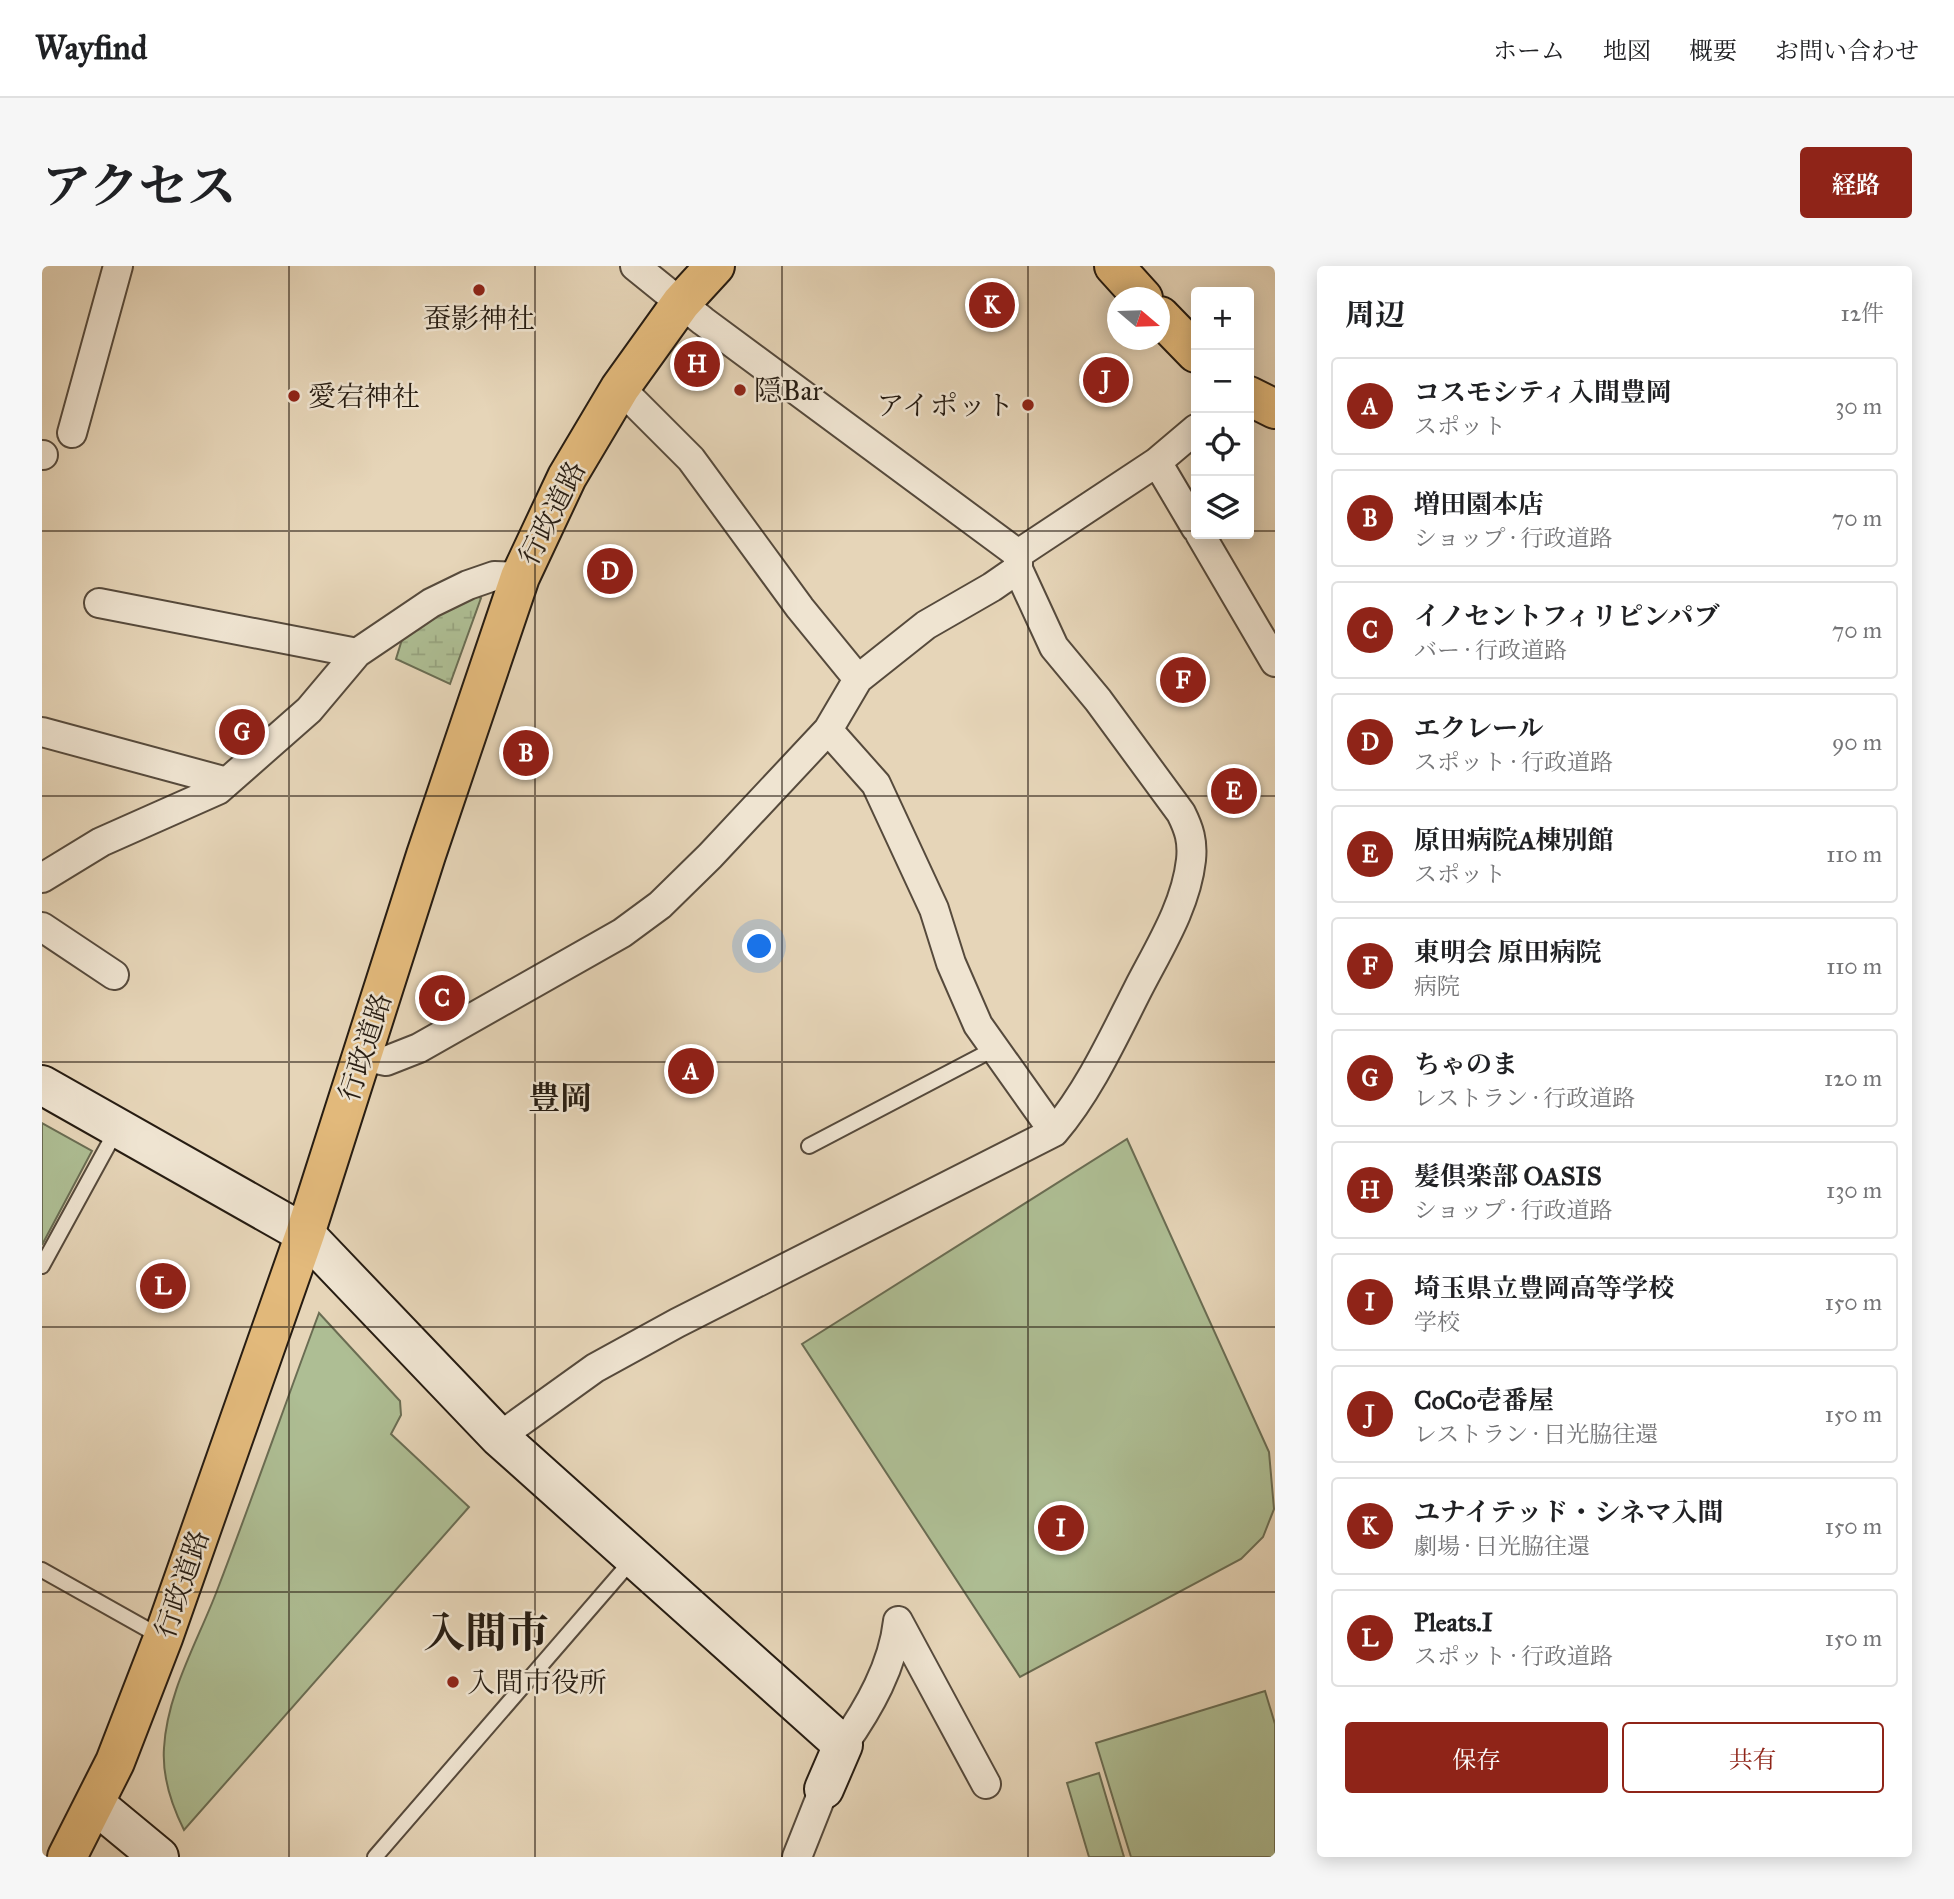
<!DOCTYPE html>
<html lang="ja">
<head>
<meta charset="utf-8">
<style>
	:root { --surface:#fff; --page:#f6f6f6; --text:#202124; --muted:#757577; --line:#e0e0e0; --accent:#8f2418 }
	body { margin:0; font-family:"IM FELL Great Primer","Noto Serif JP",serif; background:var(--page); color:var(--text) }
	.controls { position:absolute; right:21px; top:21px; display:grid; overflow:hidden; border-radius:7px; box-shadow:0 4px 18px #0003 }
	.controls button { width:63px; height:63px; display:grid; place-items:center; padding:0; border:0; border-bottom:2px solid var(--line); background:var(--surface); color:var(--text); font:35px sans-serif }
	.compass { position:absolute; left:1065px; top:21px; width:63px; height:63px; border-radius:50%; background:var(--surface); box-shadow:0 4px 18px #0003; rotate:109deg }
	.you { position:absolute; left:718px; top:681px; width:24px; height:24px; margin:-18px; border:5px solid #fff; border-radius:50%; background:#1a73e8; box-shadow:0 0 0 10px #1a73e833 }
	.badge { display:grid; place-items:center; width:46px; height:46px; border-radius:50%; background:var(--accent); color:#fff; font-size:23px; font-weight:700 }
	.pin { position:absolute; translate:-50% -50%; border:4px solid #fff; box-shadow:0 2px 7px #0006 }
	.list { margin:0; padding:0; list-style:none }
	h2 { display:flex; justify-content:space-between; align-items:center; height:91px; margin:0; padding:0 28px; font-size:30px }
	h2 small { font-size:23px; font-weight:400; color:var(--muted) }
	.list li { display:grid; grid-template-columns:46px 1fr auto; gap:21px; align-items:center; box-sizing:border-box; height:98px; margin:0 14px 14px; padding:0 14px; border:2px solid var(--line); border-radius:7px }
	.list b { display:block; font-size:26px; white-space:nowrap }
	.list p { margin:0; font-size:23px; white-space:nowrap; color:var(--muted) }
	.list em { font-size:23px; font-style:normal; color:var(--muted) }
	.actions { display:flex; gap:14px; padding:21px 28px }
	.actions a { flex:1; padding:16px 0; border:2px solid var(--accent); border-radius:7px; text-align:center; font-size:24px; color:var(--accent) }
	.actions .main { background:var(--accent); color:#fff }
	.icon { flex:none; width:38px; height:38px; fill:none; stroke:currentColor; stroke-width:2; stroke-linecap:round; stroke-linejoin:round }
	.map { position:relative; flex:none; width:1233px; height:1591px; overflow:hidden; border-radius:7px }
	header { display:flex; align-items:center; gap:42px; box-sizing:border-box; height:98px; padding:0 35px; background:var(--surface); border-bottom:2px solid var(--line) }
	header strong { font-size:33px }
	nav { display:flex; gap:38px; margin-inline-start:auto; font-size:24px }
	.intro { display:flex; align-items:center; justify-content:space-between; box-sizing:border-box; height:168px; padding:0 42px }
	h1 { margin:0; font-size:49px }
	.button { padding:18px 32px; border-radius:7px; background:var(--accent); color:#fff; font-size:24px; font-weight:700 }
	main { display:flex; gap:42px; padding:0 42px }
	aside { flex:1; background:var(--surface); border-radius:7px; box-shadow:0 4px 18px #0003 }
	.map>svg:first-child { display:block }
</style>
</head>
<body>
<header>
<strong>Wayfind</strong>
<nav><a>ホーム</a><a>地図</a><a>概要</a><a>お問い合わせ</a></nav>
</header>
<div class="intro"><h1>アクセス</h1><a class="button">経路</a></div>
<main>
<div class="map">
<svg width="1233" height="1591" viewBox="0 0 1233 1591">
	<defs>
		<pattern id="wetland-marsh" width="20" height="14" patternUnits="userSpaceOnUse" patternTransform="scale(1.75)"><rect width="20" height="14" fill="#aebe94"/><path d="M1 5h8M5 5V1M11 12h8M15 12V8" fill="none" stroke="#96a37f"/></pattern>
	</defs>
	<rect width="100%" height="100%" fill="#e6d5b8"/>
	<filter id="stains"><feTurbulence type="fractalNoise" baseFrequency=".00286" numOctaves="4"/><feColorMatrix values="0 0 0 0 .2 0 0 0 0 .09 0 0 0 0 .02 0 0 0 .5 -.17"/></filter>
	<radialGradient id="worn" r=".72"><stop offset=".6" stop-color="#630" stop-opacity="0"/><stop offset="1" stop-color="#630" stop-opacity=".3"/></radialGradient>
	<path fill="#aebe94" stroke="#6a6d53" stroke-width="2" d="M0,857L50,885L0,979Z
		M1085,873L1227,1186L1232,1243L1221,1271L1199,1293L978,1411L760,1078Z
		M277,1047L358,1135L359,1149L349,1168L427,1241L142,1564C129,1538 120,1511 122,1482C125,1426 157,1373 176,1322C211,1231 243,1138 277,1047Z
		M1223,1425L1233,1458V1591H1089L1054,1477Z
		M1057,1507L1082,1591H1047L1025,1517Z"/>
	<path fill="url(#wetland-marsh)" stroke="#6a6d53" stroke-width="2" d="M430,328L439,332L408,418L354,393L362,367Z"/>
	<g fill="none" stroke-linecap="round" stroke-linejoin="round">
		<g stroke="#564a3c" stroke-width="18">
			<path id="lane" d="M767,880L952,783
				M0,1000L75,863
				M0,1304L121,1372
				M333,1591L591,1293"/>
		</g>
		<g stroke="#564a3c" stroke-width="32">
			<path id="street" d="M593,0L661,55L976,288
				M578,122L649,193L758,342L816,413
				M30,167L76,0
				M0,189H1
				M1115,196L1154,262
				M1158,268L1233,396
				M976,288L1115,196L1154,163
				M57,337L315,387
				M786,464L834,518L892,643L909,697L936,759L1012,866
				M0,466L185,516
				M0,612L59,576L176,524L267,444L315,387L389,337L426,319L452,310L478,311
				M0,661L72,709
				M320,790L344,795L377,782L580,667L618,639L668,590L786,464L816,413L884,359L950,321L976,303V288
				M457,1171L553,1102L635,1057L1012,866C1047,825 1071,772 1096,723C1117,682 1144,640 1149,594C1151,575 1147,563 1139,547L1056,434L1012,381L976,303
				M856,1355L944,1518
				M801,1479C827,1442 851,1400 856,1355
				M755,1591L782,1523"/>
		</g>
		<g stroke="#261c12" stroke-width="42">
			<path id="secondary" d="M0,819L263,968L457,1171L801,1479L782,1523
				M53,1538L117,1591"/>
		</g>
		<g stroke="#261c12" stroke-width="42">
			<path id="highway" d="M1072,0L1101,32
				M1118,50L1154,87
				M1207,130L1233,143
				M25,1591L73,1496L121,1372L263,968L384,589L478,311L525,211L578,122L639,37L673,0"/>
		</g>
		<use href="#lane" stroke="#efe4d1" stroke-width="14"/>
		<use href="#street" stroke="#efe4d1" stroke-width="28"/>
		<use href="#secondary" stroke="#efe4d1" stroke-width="38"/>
		<use href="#highway" stroke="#e3ba7c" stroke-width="38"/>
	</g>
	<path fill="none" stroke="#261c12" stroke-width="2" stroke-opacity="0.55" d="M247,0V1591M493,0V1591M740,0V1591M986,0V1591M0,265H1154M1207,265H1233M0,530H1233M0,796H1233M0,1061H1233M0,1326H1233"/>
	<g fill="#8f2418" stroke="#efe4d1" stroke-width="2.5">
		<circle cx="437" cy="24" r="7"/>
		<circle cx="698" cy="124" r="7"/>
		<circle cx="252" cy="130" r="7"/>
		<circle cx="986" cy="139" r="7"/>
		<circle cx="411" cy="1416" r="7"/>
	</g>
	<g text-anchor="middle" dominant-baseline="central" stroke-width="5" stroke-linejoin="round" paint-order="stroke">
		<g font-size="28" fill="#261c12" stroke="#efe4d1" text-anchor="start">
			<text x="437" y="52" text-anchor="middle">蚕影神社</text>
			<text x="712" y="124">隠Bar</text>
			<text x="266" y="130">愛宕神社</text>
			<text x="972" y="139" text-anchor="end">アイポット</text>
			<text x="425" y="1416">入間市役所</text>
		</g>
		<g font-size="28" fill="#261c12" stroke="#efe4d1">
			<text transform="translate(510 247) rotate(-63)">行政道路</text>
			<text transform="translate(323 781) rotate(-72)">行政道路</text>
			<text transform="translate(140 1318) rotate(-71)">行政道路</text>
		</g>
		<g font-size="32" font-weight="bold" fill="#261c12" stroke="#efe4d1">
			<text x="518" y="832">豊岡</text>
		</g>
		<g font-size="42" font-weight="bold" fill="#261c12" stroke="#efe4d1">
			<text x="444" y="1367">入間市</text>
		</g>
	</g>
	<rect width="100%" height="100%" filter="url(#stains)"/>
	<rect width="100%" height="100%" fill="url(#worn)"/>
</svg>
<div class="controls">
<button>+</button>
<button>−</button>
<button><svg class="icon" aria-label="locate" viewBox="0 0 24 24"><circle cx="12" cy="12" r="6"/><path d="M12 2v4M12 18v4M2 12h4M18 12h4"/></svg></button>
<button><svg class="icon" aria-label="layers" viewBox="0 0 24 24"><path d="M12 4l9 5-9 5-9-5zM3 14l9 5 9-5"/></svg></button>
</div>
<svg class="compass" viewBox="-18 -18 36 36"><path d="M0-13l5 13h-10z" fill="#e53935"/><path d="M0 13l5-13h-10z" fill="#757577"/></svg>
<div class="you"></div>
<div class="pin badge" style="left:649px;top:805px">A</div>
<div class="pin badge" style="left:484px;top:487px">B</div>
<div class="pin badge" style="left:400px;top:732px">C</div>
<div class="pin badge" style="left:568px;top:305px">D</div>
<div class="pin badge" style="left:1192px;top:525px">E</div>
<div class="pin badge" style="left:1141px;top:414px">F</div>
<div class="pin badge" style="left:200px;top:466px">G</div>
<div class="pin badge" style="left:655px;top:98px">H</div>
<div class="pin badge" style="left:1019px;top:1262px">I</div>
<div class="pin badge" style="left:1064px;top:114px">J</div>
<div class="pin badge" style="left:950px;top:39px">K</div>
<div class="pin badge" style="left:121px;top:1020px">L</div>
</div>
<aside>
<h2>周辺<small>12件</small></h2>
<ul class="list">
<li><span class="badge">A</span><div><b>コスモシティ入間豊岡</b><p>スポット</p></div><em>30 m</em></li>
<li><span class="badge">B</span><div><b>増田園本店</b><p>ショップ · 行政道路</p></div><em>70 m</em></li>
<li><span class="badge">C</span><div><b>イノセントフィリピンパブ</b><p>バー · 行政道路</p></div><em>70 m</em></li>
<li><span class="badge">D</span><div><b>エクレール</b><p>スポット · 行政道路</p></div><em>90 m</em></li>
<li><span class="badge">E</span><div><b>原田病院A棟別館</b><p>スポット</p></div><em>110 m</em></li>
<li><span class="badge">F</span><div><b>東明会 原田病院</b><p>病院</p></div><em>110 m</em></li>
<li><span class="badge">G</span><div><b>ちゃのま</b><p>レストラン · 行政道路</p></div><em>120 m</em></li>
<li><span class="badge">H</span><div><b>髪倶楽部 OASIS</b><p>ショップ · 行政道路</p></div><em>130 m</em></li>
<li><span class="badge">I</span><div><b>埼玉県立豊岡高等学校</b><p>学校</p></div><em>150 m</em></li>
<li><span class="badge">J</span><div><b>CoCo壱番屋</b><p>レストラン · 日光脇往還</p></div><em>150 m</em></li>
<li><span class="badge">K</span><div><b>ユナイテッド・シネマ入間</b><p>劇場 · 日光脇往還</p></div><em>150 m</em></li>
<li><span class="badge">L</span><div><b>Pleats.I</b><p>スポット · 行政道路</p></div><em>150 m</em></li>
</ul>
<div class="actions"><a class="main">保存</a><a>共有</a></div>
</aside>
</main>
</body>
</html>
